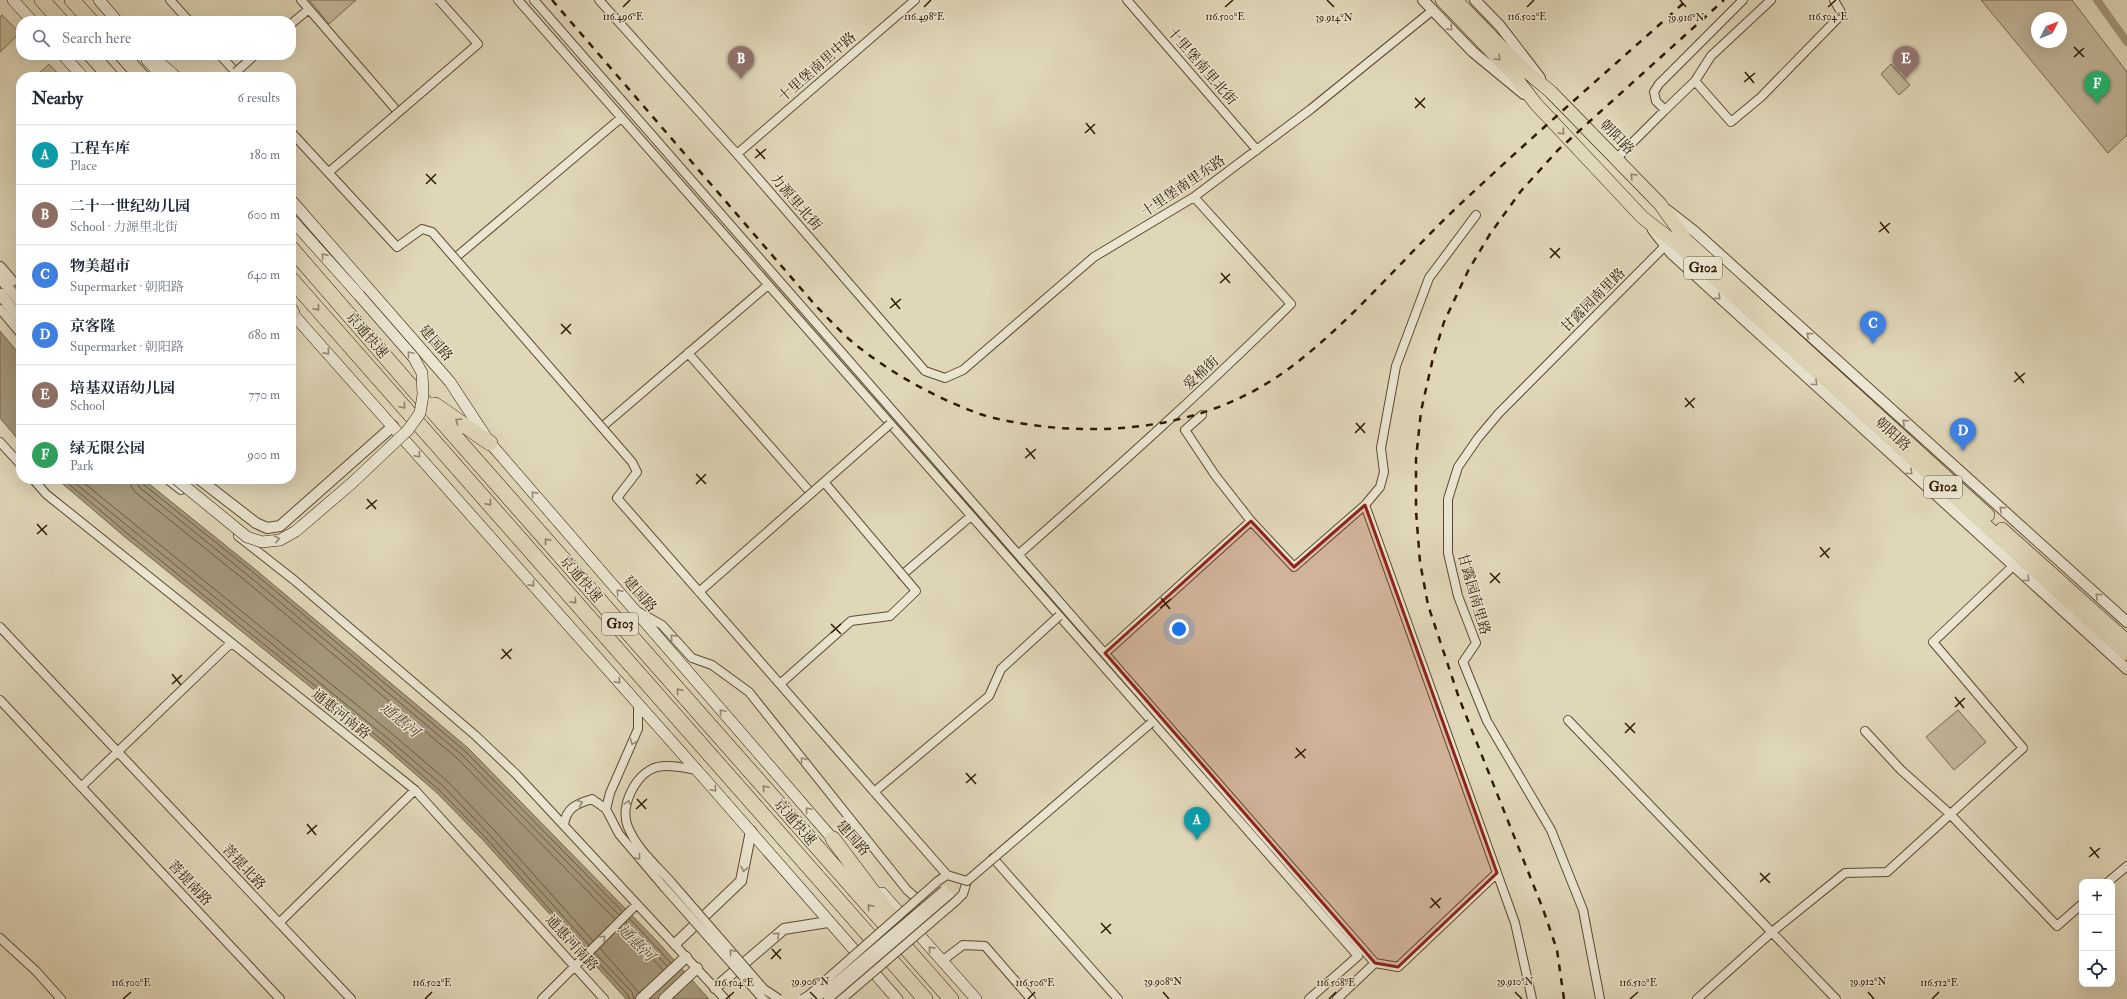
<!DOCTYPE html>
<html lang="en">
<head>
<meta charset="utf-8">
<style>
	:root { --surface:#fff; --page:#f6f6f7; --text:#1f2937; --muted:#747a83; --line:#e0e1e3; --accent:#db2777 }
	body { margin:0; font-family:"IM FELL Double Pica","Noto Serif SC",serif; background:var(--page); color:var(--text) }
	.controls { position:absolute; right:12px; bottom:12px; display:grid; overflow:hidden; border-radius:8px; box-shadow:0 4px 16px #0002 }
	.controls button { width:36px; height:36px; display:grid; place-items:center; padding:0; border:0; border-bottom:1px solid var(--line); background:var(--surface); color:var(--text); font:20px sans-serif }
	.compass { position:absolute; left:2031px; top:12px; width:36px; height:36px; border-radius:50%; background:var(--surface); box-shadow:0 4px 16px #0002; rotate:48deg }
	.you { position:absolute; left:1179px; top:629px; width:14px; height:14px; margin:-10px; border:3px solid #fff; border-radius:50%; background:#1a73e8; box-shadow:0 0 0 6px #1a73e833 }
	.badge { display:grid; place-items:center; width:26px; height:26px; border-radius:50%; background:var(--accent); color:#fff; font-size:13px; font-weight:700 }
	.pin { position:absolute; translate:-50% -33px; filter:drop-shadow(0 1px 2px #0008) }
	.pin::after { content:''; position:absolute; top:21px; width:14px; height:12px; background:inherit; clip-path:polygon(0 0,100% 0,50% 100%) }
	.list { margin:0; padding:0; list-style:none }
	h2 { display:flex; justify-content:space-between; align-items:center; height:52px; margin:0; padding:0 16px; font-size:17px }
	h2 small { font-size:13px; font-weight:400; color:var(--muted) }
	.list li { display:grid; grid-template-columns:26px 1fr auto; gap:12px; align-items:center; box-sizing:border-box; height:60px; padding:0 16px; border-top:1px solid var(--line) }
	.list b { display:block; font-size:15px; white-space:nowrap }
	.list p { margin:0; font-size:13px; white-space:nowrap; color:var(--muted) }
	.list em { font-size:13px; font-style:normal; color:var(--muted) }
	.icon { flex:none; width:22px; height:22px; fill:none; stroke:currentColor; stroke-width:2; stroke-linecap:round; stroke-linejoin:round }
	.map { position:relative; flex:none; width:2127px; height:999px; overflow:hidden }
	.search { position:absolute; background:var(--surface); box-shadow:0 4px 16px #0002; left:16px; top:16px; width:280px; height:44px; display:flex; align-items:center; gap:10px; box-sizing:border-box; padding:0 14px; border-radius:16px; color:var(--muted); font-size:15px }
	.panel { position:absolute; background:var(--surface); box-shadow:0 4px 16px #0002; left:16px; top:72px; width:280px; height:412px; border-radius:16px }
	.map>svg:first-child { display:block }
</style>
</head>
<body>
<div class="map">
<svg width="2127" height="999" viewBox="0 0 2127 999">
	<rect width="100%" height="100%" fill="#e0d7b9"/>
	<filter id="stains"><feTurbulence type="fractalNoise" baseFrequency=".005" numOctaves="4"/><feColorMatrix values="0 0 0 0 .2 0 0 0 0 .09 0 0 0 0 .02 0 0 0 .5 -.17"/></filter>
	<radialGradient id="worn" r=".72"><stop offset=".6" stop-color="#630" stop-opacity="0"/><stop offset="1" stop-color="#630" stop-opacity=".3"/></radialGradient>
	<path fill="#c2b79a" stroke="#79694d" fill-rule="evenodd" d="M309,0H356L329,24Z
		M1981,0H2072L2127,72V135L2108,153ZM2037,18H2061V42H2037Z
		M2,15L20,33L0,52V17Z
		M49,64L61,77H35Z
		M1891,64L1910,85L1899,95L1881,74Z
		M1958,710L1986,742L1954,770L1926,737Z"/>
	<path fill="#a4977a" stroke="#766549" d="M0,331L21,356V443L0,418Z
		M57,479H143L256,570L468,748L657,941L709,999H626L483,840L437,793L381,744L125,537Z"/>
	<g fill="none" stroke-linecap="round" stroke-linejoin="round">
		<path stroke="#6a593d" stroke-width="1" d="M63,479L128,534L383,741L439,790L485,837L585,949
			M70,479L386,737L443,786L489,834L589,945
			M79,479L390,732L447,781L494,830L593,941
			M130,479L131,486L135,492L247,582L458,759L615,919
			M136,479L139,487L250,577L462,755L619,915
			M141,479L143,484L254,573L465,751L622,911
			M630,919L671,963
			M626,922L667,966
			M622,926L663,970
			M600,948L639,993
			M595,953L632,992L634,999
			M592,956L628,995L629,999"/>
		<path stroke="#a4977a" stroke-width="8" d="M2097,0L2127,42"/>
		<g stroke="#5c4a2e" stroke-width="10">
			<path id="minor" d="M170,0L189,21
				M301,0L398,112
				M518,0L1358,956L1309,999
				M534,0L1375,963
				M599,0L737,154L925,371L945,378L963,370L1094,257L1194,197L1311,109L1433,10
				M1127,0L1257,150
				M291,24L309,9
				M220,55L240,77
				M1695,81L1711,56L1771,0
				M1665,110L1695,81L1731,122L1761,97L1842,14L1834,0
				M737,154L915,0
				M1616,159L1665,110L1656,101L1654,92L1659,84L1743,0
				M455,258L621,118
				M0,309L21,334
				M688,353L811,493
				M1202,415L1185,430L1215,475L1251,521L1294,567L1365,505L1380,487L1384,472L1381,448L1396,366L1429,278L1476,215
				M602,427L768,285
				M0,442L21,465
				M33,479L46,494L415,790L604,999
				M167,479L181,490
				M1365,505L1515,923L1532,999
				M238,536L294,580L476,736L516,774L725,999
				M1019,554C1111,473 1203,391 1291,304L1194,197
				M902,575L971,516
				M639,612L662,625L692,658L712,665L749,692L907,890L916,898L929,904
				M0,627L351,999
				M1105,653L1251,521
				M0,700L280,999
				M638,704V729L610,793L606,809L619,834L664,887
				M1568,720L1836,999
				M1865,731L1901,770L1950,814L2057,926L2082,904
				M82,786L231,643
				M564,825C566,808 576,804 592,799L606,809
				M993,858L1118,999
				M671,882C656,865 637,849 628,827C619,806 636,773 657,767C670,764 685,768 697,770
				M2108,882L2127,866
				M956,901L963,894L967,881
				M279,923L415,790
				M0,938L36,971L61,999
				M942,961L963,945L985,946L1031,999
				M542,999L637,904
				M1337,999L1375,963L1398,967L1497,873
				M1600,999L1583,910L1551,830L1487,721L1463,662L1476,643L1458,596L1448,553V499L1458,467L1478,438L1499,413L1666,245
				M1697,999L1772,932L1845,873L1887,872L2023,748L1933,642L2013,566"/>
		</g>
		<g stroke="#5c4a2e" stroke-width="12">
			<path id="tertiary" d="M1423,0L1473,52L1524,94
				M1475,0L1500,26L1540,78
				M1667,210L1694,231L2127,622
				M1653,230L1671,253L2127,669
				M0,267L12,281
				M0,278L21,303
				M199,479L256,523L267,528L280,526L393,426
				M675,944L741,881L751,831
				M715,988L784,929L828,922
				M641,999L686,957
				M664,999L697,968"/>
		</g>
		<g stroke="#301b00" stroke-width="12">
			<path id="secondary" d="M13,0L32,21
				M99,0L117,21
				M63,55L83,77
				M151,55L176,77
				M147,60L163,77
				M291,200L450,382L490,443L838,845
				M291,219L359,295
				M0,294L21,320
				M291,312L710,785L897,999
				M882,893L976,999"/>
		</g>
		<g stroke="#301b00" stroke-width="14">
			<path id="trunk" d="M1442,0L1512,73L1536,104L1643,218L1678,245L2127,654
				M1456,0L1520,66L1551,92L1660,204L1685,239L1988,515
				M2002,529L2127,641"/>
		</g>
		<g stroke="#301b00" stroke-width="16">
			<path id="motorway" d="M42,0L61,21
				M72,0L91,21
				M91,55L111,77
				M122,55L142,77
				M291,248L414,390L951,999
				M291,279L925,999
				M291,311L292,313
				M435,405L490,443
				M833,839L900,928"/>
		</g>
		<use href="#minor" stroke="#ebe5d2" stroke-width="8"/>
		<use href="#tertiary" stroke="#ebe5d2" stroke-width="10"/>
		<use href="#secondary" stroke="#ebe5d2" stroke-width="11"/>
		<use href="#trunk" stroke="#e0d7b9" stroke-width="13"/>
		<use href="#motorway" stroke="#e0d7b9" stroke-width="15"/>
		<path stroke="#301b00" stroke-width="2.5" stroke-dasharray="7 7" stroke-linecap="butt" d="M552,0L816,306C827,317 838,329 850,340C887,371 933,397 980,414C1001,421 1025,424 1048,427C1132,435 1217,421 1287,370C1349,324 1398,264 1453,211C1529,139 1609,70 1687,0
			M1564,999L1557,950L1543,909L1459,698L1428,605L1420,562L1416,511V459L1421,411L1433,358L1444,322L1468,271L1490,234L1521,191L1558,150L1724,0"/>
		<g stroke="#5c4a2e" stroke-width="10" stroke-linecap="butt">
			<path id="minor-bridge" d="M236,72L255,55
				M291,132L397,247L422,229L432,232L632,462L637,472L617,498L947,875
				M329,172L478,44L439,0
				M699,592L890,424
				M780,684L851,621L890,616L916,591L824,482
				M874,792L989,696L1001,669L1059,616
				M671,882L764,989L779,999
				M664,887L763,999
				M802,999L809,995L938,881L947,875L967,881L1151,723
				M816,999L944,890
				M828,999L949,895
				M842,999L956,901"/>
		</g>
		<g stroke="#301b00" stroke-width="12" stroke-linecap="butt">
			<path id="secondary-bridge" d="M176,479L247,537L262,542L280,540L296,531L352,483L408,430L420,413L423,395L422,373L414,358L359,295"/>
		</g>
		<use href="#minor-bridge" stroke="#ebe5d2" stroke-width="8"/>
		<use href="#secondary-bridge" stroke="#ebe5d2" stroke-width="11"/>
	</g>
	<defs><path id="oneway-chevron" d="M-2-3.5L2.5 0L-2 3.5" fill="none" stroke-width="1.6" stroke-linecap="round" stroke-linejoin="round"/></defs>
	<g stroke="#978a74">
		<use href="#oneway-chevron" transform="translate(1450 28) rotate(46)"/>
		<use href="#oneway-chevron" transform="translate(324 256) rotate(-132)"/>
		<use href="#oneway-chevron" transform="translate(1718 297) rotate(42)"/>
		<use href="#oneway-chevron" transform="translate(1809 335) rotate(-138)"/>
		<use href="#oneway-chevron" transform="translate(327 352) rotate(48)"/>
		<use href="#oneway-chevron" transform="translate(410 354) rotate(-130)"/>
		<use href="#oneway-chevron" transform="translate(1815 383) rotate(43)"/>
		<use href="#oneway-chevron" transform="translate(1905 422) rotate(-138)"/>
		<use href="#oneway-chevron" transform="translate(418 455) rotate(49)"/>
		<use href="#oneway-chevron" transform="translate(1910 472) rotate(43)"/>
		<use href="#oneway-chevron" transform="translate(534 494) rotate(-131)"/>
		<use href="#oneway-chevron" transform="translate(2002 509) rotate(-138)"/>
		<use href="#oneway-chevron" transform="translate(277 539) rotate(-12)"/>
		<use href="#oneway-chevron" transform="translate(2027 579) rotate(42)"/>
		<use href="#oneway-chevron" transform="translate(532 584) rotate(49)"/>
		<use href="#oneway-chevron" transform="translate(619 592) rotate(-131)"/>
		<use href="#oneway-chevron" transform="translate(2098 596) rotate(-137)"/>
		<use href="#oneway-chevron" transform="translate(673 637) rotate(-133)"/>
		<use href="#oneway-chevron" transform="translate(618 681) rotate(49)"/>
		<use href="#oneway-chevron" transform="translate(722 712) rotate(-131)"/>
		<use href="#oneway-chevron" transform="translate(633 742) rotate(112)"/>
		<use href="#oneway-chevron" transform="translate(803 760) rotate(-128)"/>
		<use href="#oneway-chevron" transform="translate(714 789) rotate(49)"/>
		<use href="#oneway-chevron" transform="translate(580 803) rotate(-23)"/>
		<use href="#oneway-chevron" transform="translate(628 803) rotate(-75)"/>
		<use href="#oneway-chevron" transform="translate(808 810) rotate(-131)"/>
		<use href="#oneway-chevron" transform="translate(638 857) rotate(50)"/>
		<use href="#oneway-chevron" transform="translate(744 869) rotate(101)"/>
		<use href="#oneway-chevron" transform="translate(777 935) rotate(-41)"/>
		<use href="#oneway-chevron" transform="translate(603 938) rotate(-45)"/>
		<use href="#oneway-chevron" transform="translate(931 949) rotate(-132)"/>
		<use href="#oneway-chevron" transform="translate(732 952) rotate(-131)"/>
	</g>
	<g stroke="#918266">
		<use href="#oneway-chevron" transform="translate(1498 58) rotate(46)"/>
		<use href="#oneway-chevron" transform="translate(1562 132) rotate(47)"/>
		<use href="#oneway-chevron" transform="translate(1633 176) rotate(-134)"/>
		<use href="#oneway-chevron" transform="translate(317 308) rotate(49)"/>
		<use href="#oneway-chevron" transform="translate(403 406) rotate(49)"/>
		<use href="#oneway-chevron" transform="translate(458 421) rotate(-145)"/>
		<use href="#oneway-chevron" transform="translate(489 503) rotate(49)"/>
		<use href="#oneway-chevron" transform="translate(547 541) rotate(-131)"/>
		<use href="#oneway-chevron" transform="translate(574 601) rotate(49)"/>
		<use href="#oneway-chevron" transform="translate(679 691) rotate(-131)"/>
		<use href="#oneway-chevron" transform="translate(765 788) rotate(-131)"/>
		<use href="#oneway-chevron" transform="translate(870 907) rotate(-131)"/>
	</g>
	<path fill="#8f2418" fill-opacity="0.2" stroke="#8f2418" stroke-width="3" stroke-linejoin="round" d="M1365,505L1497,873L1398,967L1375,963L1105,653L1251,521L1294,567Z"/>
	<path fill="none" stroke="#301b00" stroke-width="1.5" d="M1327,0L1334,7M1680,0L1686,7M623,7L630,0M924,7L931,0M1225,7L1233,0M1527,7L1534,0M1828,7L1836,0M2074,47L2084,57M2074,57L2084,48M1745,72L1754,83M1744,82L1755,73M1415,98L1425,108M1415,108L1425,98M1086,123L1095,134M1085,133L1095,124M756,149L765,159M755,158L766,149M426,174L436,184M426,184L436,174M1880,222L1889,233M1879,232L1890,223M1550,248L1560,258M1550,258L1560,248M1221,273L1230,283M1220,283L1230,274M891,298L900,309M890,308L901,299M561,324L571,334M561,334L571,324M2015,372L2024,383M2014,382L2025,373M1685,398L1694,408M1685,407L1695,398M1356,423L1365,433M1355,433L1365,423M1026,448L1035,459M1025,458L1036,449M696,474L706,484M696,484L706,474M367,499L376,509M366,509L377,500M37,524L47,535M37,534L47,525M1820,547L1829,558M1820,557L1830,548M1490,573L1500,583M1490,583L1500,573M1161,598L1170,609M1160,608L1171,599M831,624L841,634M831,633L841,624M502,649L511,659M501,659L512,649M172,674L181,685M172,684L182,675M1955,697L1964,708M1955,707L1965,698M1625,723L1635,733M1625,733L1635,723M1296,748L1305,758M1295,758L1306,749M966,773L976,784M966,783L976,774M637,799L646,809M636,809L647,799M307,824L316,835M307,834L317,825M2090,847L2099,858M2089,857L2100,848M1760,873L1770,883M1760,882L1770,873M1431,898L1440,908M1430,908L1441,898M1101,923L1111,934M1101,933L1111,924M772,949L781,959M771,959L781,949M810,992L817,999M1163,992L1169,999M1515,992L1522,999M1868,992L1874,999M123,999L131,992M425,999L432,992M726,999L734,992M1028,999L1035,992M1329,999L1336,992M1630,999L1638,992M1932,999L1939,992"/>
	<g text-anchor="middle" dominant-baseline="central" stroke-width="3" stroke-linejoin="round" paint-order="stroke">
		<g fill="#ebe5d2" stroke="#68583f" stroke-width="1">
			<rect x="1684" y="257" width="38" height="22" rx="3"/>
			<rect x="1924" y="476" width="38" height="22" rx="3"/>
			<rect x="602" y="613" width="36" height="22" rx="3"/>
		</g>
		<g font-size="13" font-weight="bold" fill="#301b00">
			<text x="1703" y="268">G102</text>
			<text x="1943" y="487">G102</text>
			<text x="620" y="624">G103</text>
		</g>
		<g font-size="14" fill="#301b00" stroke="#ebe5d2">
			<text transform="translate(1202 66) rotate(49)">十里堡南里北街</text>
			<text transform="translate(817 67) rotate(-41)">十里堡南里中路</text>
			<text transform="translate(1617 137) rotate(46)">朝阳路</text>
			<text transform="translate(1183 186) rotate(-34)">十里堡南里东路</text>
			<text transform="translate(796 202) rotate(49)">力源里北街</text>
			<text transform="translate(1593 300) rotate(-45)">甘露园南里路</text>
			<text transform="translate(367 335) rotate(49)">京通快速</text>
			<text transform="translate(436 343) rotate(49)">建国路</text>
			<text transform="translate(1201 373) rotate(-43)">爱棉街</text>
			<text transform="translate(1893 434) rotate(43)">朝阳路</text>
			<text transform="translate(581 579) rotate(49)">京通快速</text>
			<text transform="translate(640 594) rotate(49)">建国路</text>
			<text transform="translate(1474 594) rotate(74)">甘露园南里路</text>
			<text transform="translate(341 714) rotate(39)">通惠河南路</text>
			<text transform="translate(795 822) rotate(49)">京通快速</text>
			<text transform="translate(853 838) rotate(48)">建国路</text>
			<text transform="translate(244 867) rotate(47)">菩提北路</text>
			<text transform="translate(190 883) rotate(47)">菩提南路</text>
			<text transform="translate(572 943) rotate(48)">通惠河南路</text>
		</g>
		<g font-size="15" font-style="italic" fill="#59462b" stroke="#ebe5d2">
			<text transform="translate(400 720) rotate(40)">通惠河</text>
			<text transform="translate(636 943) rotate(45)">通惠河</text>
		</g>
	</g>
	<g font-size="10" text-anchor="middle" fill="#301b00" stroke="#ebe5d2" stroke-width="3" stroke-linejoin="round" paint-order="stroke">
		<text x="1225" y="20">116.500°E</text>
		<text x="623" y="20">116.496°E</text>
		<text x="924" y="20">116.498°E</text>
		<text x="1527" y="20">116.502°E</text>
		<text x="1828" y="20">116.504°E</text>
		<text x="1334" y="21">39.914°N</text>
		<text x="1686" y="21">39.916°N</text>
		<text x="810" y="985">39.906°N</text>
		<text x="1163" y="985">39.908°N</text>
		<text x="1515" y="985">39.910°N</text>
		<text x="1868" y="985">39.912°N</text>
		<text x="131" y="986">116.500°E</text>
		<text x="432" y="986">116.502°E</text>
		<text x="734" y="986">116.504°E</text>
		<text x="1035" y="986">116.506°E</text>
		<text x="1336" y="986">116.508°E</text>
		<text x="1638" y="986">116.510°E</text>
		<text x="1939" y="986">116.512°E</text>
	</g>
	<rect width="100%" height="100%" filter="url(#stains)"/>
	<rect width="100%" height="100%" fill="url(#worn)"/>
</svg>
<div class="controls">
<button>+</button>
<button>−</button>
<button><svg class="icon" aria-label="locate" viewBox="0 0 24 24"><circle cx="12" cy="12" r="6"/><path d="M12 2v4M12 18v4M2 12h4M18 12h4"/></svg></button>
</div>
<svg class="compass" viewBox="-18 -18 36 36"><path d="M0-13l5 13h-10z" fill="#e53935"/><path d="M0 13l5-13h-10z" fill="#747a83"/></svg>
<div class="you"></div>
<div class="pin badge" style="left:1197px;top:840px;background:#0f9aa8">A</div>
<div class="pin badge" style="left:741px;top:79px;background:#8d6e63">B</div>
<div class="pin badge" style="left:1873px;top:344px;background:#3f7fe0">C</div>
<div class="pin badge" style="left:1963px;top:451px;background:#3f7fe0">D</div>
<div class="pin badge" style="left:1906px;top:79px;background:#8d6e63">E</div>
<div class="pin badge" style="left:2097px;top:104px;background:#2e9e5b">F</div>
<div class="search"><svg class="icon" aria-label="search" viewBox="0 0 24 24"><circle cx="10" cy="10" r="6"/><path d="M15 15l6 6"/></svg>Search here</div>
<section class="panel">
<h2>Nearby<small>6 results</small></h2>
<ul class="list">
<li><span class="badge" style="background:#0f9aa8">A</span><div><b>工程车库</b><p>Place</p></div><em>180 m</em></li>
<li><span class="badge" style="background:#8d6e63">B</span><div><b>二十一世纪幼儿园</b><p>School · 力源里北街</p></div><em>600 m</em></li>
<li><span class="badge" style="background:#3f7fe0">C</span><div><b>物美超市</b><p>Supermarket · 朝阳路</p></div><em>640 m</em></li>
<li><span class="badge" style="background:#3f7fe0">D</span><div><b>京客隆</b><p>Supermarket · 朝阳路</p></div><em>680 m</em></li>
<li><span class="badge" style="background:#8d6e63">E</span><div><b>培基双语幼儿园</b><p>School</p></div><em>770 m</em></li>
<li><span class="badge" style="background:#2e9e5b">F</span><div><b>绿无限公园</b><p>Park</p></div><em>900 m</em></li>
</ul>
</section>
</div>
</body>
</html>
